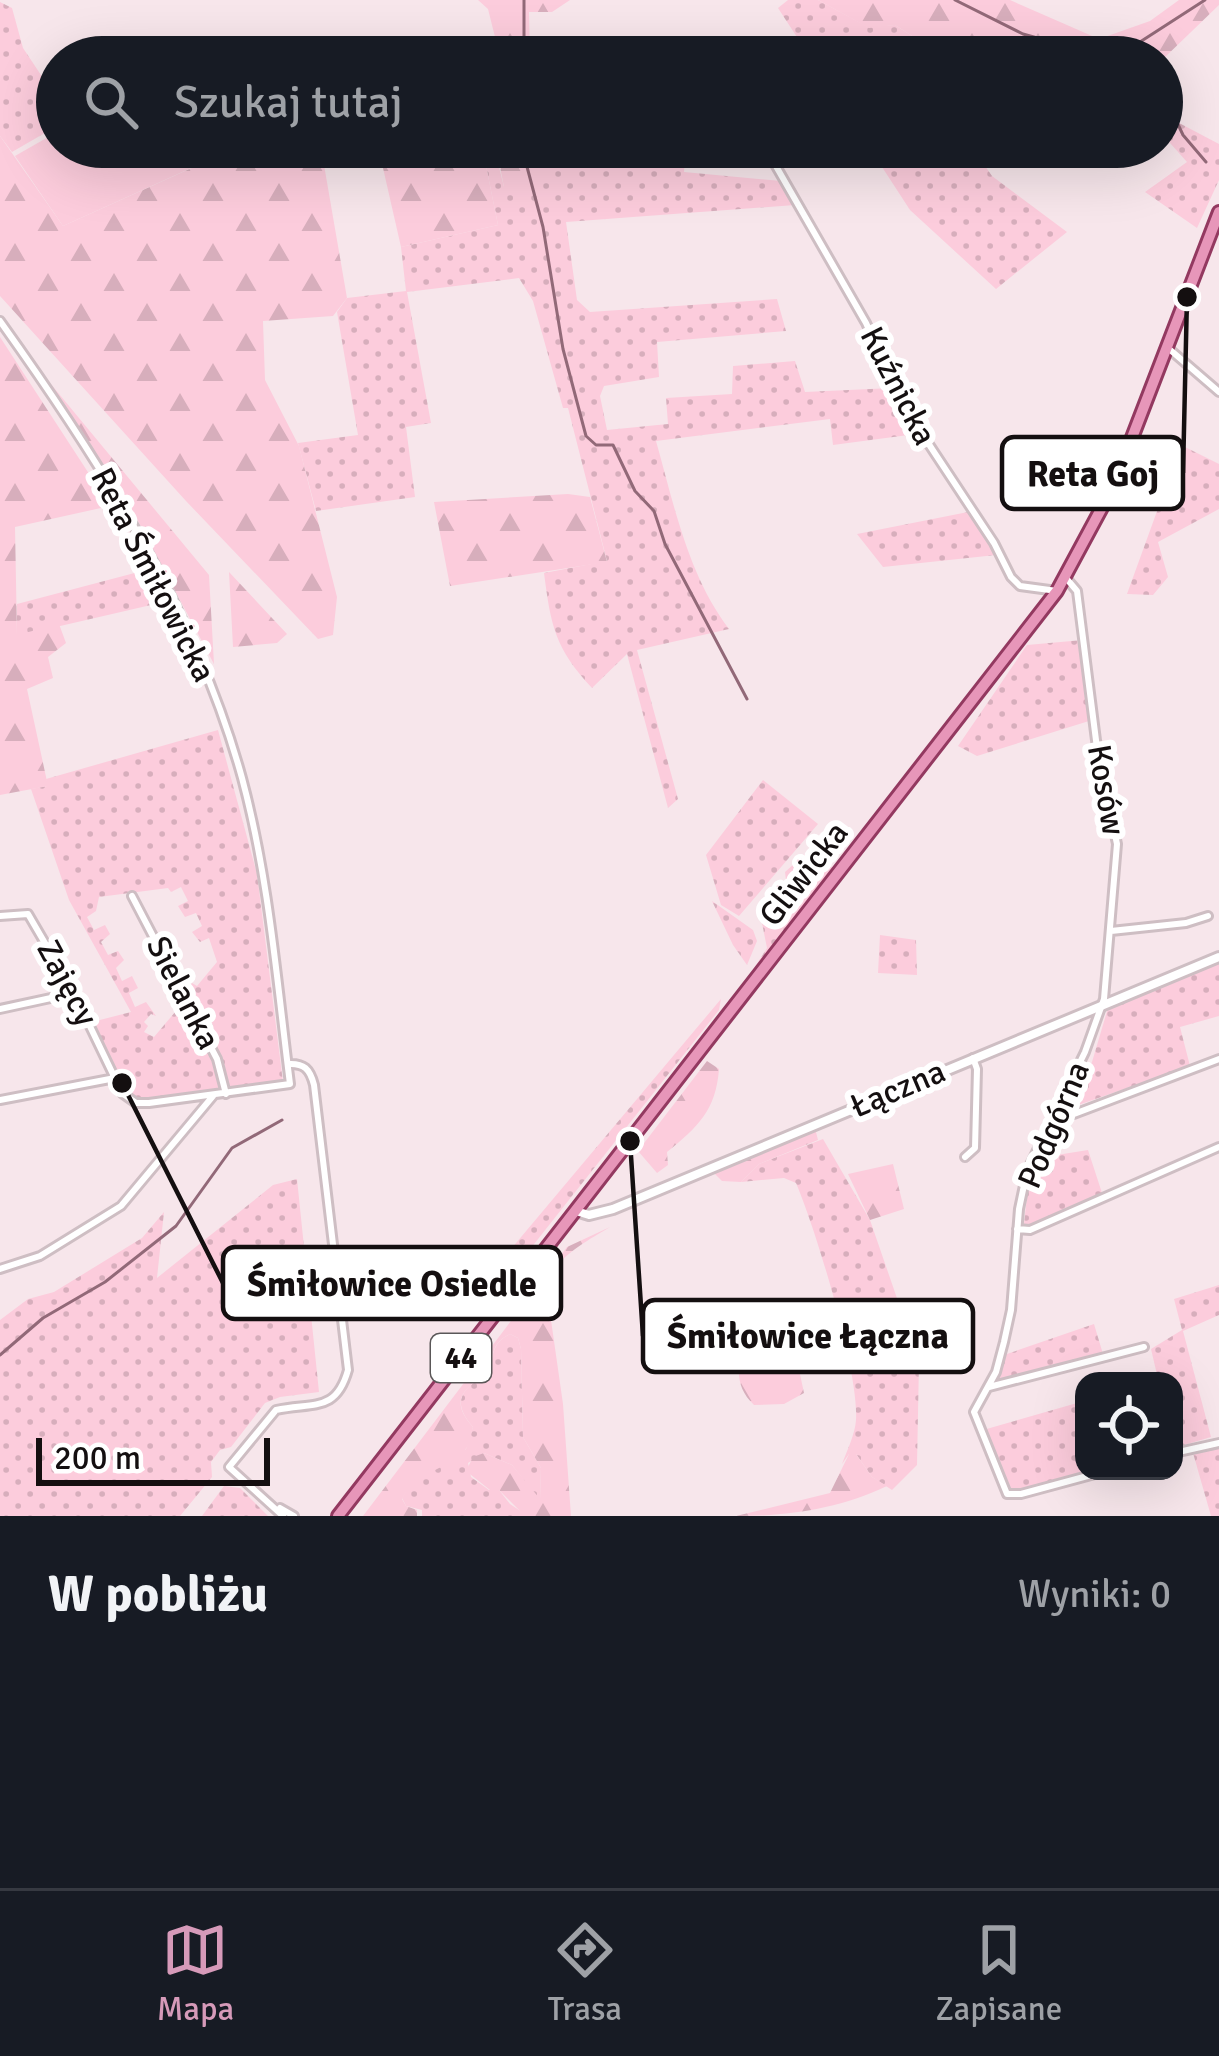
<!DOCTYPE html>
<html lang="pl">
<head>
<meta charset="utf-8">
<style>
	:root { --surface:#171b24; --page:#242831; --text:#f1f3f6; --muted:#9ea1a6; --line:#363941; --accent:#d69ab9 }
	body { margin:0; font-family:Signika,sans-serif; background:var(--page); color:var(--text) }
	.controls { position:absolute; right:36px; bottom:36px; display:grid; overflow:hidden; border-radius:24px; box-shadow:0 12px 48px #0002 }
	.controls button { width:108px; height:108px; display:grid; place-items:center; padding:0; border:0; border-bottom:3px solid var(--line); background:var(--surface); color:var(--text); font:60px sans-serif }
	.scale { position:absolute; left:36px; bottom:30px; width:234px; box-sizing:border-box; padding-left:12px; border:6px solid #140f10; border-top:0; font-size:33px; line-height:42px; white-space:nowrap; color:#140f10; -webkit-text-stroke:9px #fff; paint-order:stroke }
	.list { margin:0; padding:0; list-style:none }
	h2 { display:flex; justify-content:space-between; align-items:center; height:156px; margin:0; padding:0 48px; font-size:51px }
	h2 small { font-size:39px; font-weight:400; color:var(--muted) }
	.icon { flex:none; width:66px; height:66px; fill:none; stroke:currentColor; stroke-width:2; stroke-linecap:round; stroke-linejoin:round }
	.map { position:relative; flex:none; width:1219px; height:1516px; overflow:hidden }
	.search { position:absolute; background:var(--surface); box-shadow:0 12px 48px #0002; left:36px; right:36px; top:36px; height:132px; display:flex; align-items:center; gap:30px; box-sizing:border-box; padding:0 42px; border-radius:66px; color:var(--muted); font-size:45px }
	.sheet { height:372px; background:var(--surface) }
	nav { display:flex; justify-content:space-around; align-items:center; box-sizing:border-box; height:168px; border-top:3px solid var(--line); background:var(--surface); font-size:33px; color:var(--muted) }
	nav a { display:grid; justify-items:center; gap:6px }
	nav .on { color:var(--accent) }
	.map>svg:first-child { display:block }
</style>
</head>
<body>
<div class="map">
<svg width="1219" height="1516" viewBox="0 0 1219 1516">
	<defs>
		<pattern id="grass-dots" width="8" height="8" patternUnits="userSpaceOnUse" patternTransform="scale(3)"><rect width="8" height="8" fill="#fcccdc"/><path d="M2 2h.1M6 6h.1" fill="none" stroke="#d7aebc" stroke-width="1.8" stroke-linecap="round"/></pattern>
		<pattern id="forest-firs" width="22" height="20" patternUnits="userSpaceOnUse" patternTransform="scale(3)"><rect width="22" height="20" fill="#fcccdc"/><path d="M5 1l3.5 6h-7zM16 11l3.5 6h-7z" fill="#d7aebc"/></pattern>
	</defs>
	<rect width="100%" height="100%" fill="#f7e6eb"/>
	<path fill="url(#grass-dots)" d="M788,0H818L868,27L895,25L945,57H810L778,8Z
		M0,2L12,8L23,48L57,99V126L12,152L0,136Z
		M1162,114L1219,144V180L1197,228L1145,192L1187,162L1162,134Z
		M618,147H686L684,172L781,181L795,205L566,222L577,300L590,312L777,299L786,331L657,342L659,377L604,386L600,396L607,430L668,424L666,398L732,394L733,366L795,361L805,392L892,388L916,434L833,445L830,419L656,441C674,505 688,575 729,629L637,650L678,799L668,808L627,654L592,688C555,648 551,627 544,573L607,561L568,408H563L533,301L519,278L407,292L431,423L406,427L415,497L316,511L298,443L358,435L337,312L347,298L406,291L401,247L498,225L483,151H495L504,187L542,164L539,154L616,159Z
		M869,147H972L992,176L1067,232L996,289L910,210Z
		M1181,445L1219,464V509L1158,542L1168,577L1153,595L1127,594Z
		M968,512L996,555L883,567L857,534Z
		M146,570L164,602L17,636V604Z
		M1083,640L1095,714L1089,721L977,756L958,746L1027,645Z
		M218,730L257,874L283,1082L235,1089L227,1085L220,1059L187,991L192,983L197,986L217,962L209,938L200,942L192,932L202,926L196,913L185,917L178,906L188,901L181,887L171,892L168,888L99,897L96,911L87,917L94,930L105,925L110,934L101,942L108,955L118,951L124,960L116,968L122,981L132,976L138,988L129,993L135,1007L146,1002L156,1016L151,1014L144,1022L148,1026L144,1032L154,1037L181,1005L177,1000L183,999L214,1059L221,1087L214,1092L138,1099L123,1087L92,1022L131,1012L69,900L31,789L47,786L46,779Z
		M763,780L818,824L739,916L721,905L706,855Z
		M805,854L835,869L747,979L767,948L759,908L761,903H769L786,880L785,872Z
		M712,901L753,930L757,941L747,965L733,945Z
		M880,935L916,940L917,975L878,973Z
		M1219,963V1016L1180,1027L1190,1066L1064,1110L1092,1062L1108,1008Z
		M721,999L719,1010L497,1291L478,1308L511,1249Z
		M823,1139L870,1220L919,1362L917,1465L892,1490L872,1477L856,1454H849L842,1464C847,1451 855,1434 856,1420C859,1371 816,1230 796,1183L784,1178L741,1182L759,1164Z
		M1088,1150L1102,1193L1034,1224H1024L1030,1169L1038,1158Z
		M297,1179L319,1392L280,1397L265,1403L231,1447L220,1450L211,1462L212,1477L180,1516H0V1320L28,1299L54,1292L142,1238L164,1212L157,1278L273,1185Z
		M1219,1285V1315L1183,1331L1211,1437L1174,1448V1381H1154L1158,1379L1151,1349L1182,1330L1174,1299Z
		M1094,1324L1103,1354L995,1383L1004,1355Z
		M510,1334L518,1338L521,1349L523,1437L541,1468L540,1501L512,1465L484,1453L468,1463L471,1477L489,1490H499L510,1504L528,1516H422V1510L406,1506L402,1498L411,1483L466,1449L473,1427C451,1402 461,1389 487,1374C495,1356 490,1344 510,1334Z
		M1084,1401V1471H1088L1015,1491L1006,1487L983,1430Z
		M1219,1446V1516H1211L1193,1453Z
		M224,1486L240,1488L268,1516H202Z"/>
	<path fill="url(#forest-firs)" d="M478,0H570L552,12H529L530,57H500L488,9Z
		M818,0H1010L1099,39L1150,21L1179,0H1219V5L1162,60L1177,121L1162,114V57H945L895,25L869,28Z
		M0,136L63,226L205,162L216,167L323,159L347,298L333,316L263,321L265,380L299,446L337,597L333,635L318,639L186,501L0,296Z
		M496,147H538L542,164L533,189L512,194L504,187Z
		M483,151L498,225L401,247L383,168Z
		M0,337L110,506L15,527L17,635L59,624L66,643L48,657L53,678L27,689L48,786L0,795Z
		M45,377L209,575L214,664L131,508Z
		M568,494L590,497L607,562L450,586L434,502Z
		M229,572L287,634L277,643L233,647Z
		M707,1061L719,1069C716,1110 698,1127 667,1152L668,1165L657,1173L638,1151Z
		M815,1128L818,1140L759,1164L741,1182L722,1181L712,1171Z
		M893,1164L904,1209L870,1220L848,1174Z
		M610,1227C587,1241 554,1258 546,1285L563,1404L571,1516H525L499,1490H490L466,1471L473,1457L484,1453L512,1465L540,1499L541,1468L523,1437L521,1349L518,1338L510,1334C490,1344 494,1356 487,1375C460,1389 451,1403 473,1427C471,1434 470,1441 467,1447C454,1469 417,1469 402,1499L406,1506L417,1510V1516H363L567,1247Z
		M762,1321L790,1327L804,1393L784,1404L754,1405C727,1380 740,1345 762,1321Z
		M849,1454H856L872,1477L887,1486C838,1509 790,1516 736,1516L830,1493Z"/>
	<path fill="#fcccdc" d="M57,132V147H196L200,164L63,226L15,156Z"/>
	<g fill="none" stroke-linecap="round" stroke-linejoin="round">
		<path stroke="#926978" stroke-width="3" d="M955,0L1023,34L1102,56L1125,51L1133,57
			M1126,51L1205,0
			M524,57V0
			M1162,90L1183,135L1206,162
			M527,147L526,163L543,227L563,349L586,436L596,445H613L635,491L654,511L665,544L747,699
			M0,1355L43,1318L105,1282L176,1226L232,1148L282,1120"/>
		<g stroke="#cebec3" stroke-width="12">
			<path id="minor" d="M707,48L712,57
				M765,147L866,323L903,405L994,543L1011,577L1020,586L1057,591
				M0,321C100,461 196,611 242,778C269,878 277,982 290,1084L149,1103H136L122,1093L74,993L28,914L0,916
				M1168,348L1219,392
				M1066,578L1077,591L1098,756L1117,844L1104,999L1085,1052L1027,1171L1019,1209L1011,1310L1004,1342L996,1372L974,1412L1007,1494H1021L1106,1471
				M132,896L217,1059L226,1094
				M1111,931L1186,923L1208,916
				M0,1009L74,993
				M0,1100L115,1078
				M1055,1115L1074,1114L1219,1059
				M965,1157L975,1148L977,1069L973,1058
				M1017,1229L1030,1230L1219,1147
				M0,1269L40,1256L121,1206L213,1096
				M989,1387L1144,1347
				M1174,1453L1219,1443
				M280,1508L294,1516
				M283,1516L229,1467L276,1410C313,1402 336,1413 348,1370L314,1085C310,1069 304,1063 288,1064"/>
		</g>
		<g stroke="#cebec3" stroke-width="14">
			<path id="tertiary" d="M576,1211L589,1215L613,1209L1219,957"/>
		</g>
		<g stroke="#933960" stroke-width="16">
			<path id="primary" d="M338,1516L1057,591L1113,487L1219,212"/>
		</g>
		<use href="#minor" stroke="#fff" stroke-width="6"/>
		<use href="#tertiary" stroke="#fff" stroke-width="8"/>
		<use href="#primary" stroke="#e796b9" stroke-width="10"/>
	</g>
	<g text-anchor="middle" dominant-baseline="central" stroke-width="12" stroke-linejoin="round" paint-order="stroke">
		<rect fill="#fff" stroke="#5a5758" stroke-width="3" x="431" y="1334" width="60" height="48" rx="9"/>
		<g font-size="30" font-weight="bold" fill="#140f10">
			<text x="461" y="1358">44</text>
		</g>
		<g font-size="33" fill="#140f10" stroke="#fff">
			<text transform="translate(898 386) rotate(63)">Kuźnicka</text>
			<text transform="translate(153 575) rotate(63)">Reta Śmiłowicka</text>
			<text transform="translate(1106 790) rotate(80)">Kosów</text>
			<text transform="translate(804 874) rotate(-52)">Gliwicka</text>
			<text transform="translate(67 983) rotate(62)">Zajęcy</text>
			<text transform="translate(183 993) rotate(63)">Sielanka</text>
			<text transform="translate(898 1089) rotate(-23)">Łączna</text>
			<text transform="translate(1054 1125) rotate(-67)">Podgórna</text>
		</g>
	</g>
	<path fill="none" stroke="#140f10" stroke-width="4.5" d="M1187 297L1183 473M122 1083L223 1283M630 1141L643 1336"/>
	<g fill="#140f10" stroke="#fff" stroke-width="4.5">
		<circle cx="1187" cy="297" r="12"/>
		<circle cx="122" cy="1083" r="12"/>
		<circle cx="630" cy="1141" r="12"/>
	</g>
	<g fill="#fff" stroke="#140f10" stroke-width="4.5">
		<rect x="1002" y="437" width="181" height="72" rx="12"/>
		<rect x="223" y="1247" width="338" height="72" rx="12"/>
		<rect x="643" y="1300" width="330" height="72" rx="12"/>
	</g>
	<g font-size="36" text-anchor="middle" font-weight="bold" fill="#140f10">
		<text x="1093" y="486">Reta Goj</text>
		<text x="392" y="1296">Śmiłowice Osiedle</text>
		<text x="808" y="1348">Śmiłowice Łączna</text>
	</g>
</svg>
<div class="controls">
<button><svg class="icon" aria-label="locate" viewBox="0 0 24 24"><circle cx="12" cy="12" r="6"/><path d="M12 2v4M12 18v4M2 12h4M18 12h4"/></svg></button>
</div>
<div class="scale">200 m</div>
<div class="search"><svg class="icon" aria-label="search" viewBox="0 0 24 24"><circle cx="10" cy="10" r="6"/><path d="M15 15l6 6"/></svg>Szukaj tutaj</div>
</div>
<section class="sheet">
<h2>W pobliżu<small>Wyniki: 0</small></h2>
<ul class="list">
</ul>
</section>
<nav>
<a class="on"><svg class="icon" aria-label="map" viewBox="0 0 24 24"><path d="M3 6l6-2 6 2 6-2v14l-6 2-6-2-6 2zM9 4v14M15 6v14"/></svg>Mapa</a>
<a><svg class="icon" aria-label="directions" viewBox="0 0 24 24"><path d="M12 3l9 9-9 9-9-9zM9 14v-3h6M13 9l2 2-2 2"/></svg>Trasa</a>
<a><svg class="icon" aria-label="saved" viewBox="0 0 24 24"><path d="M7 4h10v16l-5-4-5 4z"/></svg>Zapisane</a>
</nav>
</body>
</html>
